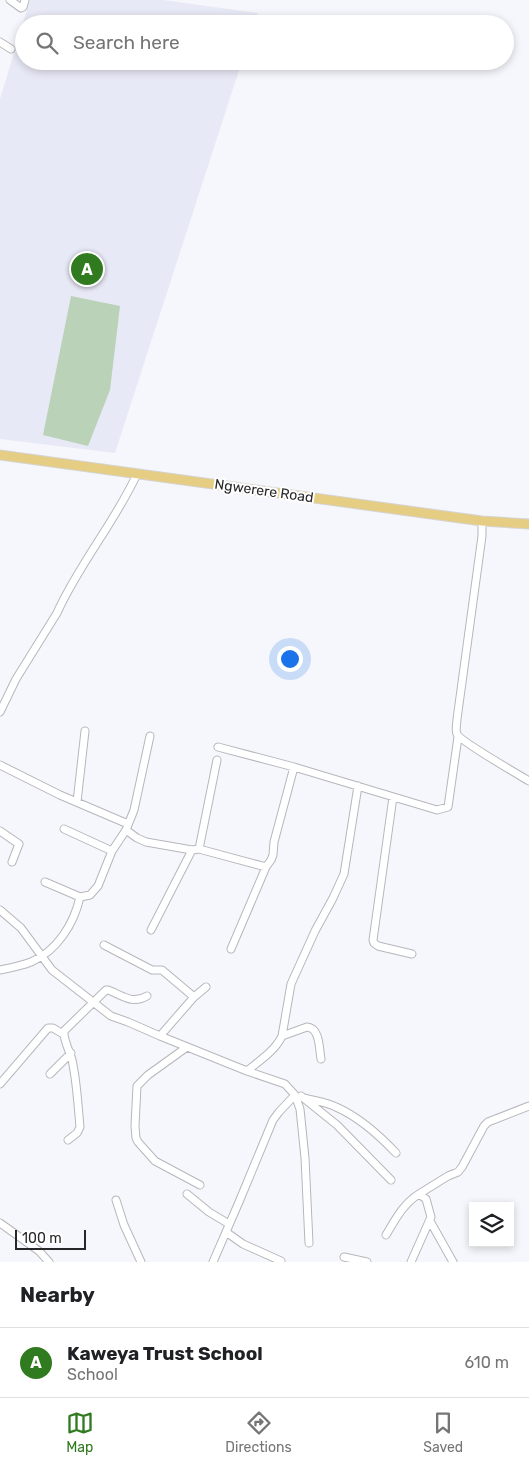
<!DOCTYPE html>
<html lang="en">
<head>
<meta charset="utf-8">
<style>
	:root { --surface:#fff; --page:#f2f2f2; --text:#202124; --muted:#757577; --line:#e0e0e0; --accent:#307a1f }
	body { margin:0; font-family:Rubik,sans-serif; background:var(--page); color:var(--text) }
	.controls { position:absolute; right:15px; bottom:15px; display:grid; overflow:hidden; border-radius:0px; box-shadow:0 2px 8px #0003 }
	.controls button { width:45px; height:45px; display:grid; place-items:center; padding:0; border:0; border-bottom:1px solid var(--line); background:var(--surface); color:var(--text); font:25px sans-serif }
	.scale { position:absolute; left:15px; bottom:12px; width:71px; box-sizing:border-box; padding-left:5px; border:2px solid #272729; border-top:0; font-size:14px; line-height:18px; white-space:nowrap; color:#272729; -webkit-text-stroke:4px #fff; paint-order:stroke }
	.you { position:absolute; left:289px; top:658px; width:18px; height:18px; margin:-12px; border:4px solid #fff; border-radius:50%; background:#1a73e8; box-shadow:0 0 0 8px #1a73e833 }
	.badge { display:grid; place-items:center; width:32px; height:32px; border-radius:50%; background:var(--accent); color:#fff; font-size:16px; font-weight:700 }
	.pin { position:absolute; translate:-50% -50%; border:2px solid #fff; box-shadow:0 1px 5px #0006 }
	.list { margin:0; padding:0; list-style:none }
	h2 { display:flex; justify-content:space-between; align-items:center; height:65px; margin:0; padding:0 20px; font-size:21px }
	h2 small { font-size:16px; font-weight:400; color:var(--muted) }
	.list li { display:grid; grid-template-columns:32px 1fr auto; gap:15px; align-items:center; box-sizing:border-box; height:70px; padding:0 20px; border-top:1px solid var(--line) }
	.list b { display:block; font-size:19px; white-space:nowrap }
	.list p { margin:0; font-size:16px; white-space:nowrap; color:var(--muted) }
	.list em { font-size:16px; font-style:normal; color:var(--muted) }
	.icon { flex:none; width:28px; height:28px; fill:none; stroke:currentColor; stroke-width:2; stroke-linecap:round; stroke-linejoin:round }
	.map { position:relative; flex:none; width:529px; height:1262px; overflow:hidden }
	.search { position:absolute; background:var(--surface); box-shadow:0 2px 8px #0003; left:15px; right:15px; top:15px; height:55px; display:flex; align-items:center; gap:12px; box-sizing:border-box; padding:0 18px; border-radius:28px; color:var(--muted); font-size:19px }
	.sheet { height:135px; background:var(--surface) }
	nav { display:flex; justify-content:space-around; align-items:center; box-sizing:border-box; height:70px; border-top:1px solid var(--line); background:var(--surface); font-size:14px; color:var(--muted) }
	nav a { display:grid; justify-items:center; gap:2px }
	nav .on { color:var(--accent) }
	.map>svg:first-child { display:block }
</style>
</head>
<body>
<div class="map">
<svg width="529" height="1262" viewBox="0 0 529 1262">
	<rect width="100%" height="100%" fill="#f6f7fc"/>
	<path fill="#e8e9f6" d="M30,0H163L258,13L255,24H24V61H242L115,453L0,439V99Z"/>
	<path fill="#bad2b8" d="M71,296L120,306L110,390L88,446L43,435Z"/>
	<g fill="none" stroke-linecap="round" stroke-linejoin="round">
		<g stroke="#b6b7bc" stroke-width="9">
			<path id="minor" d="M10,0L21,8L23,7L25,0
				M0,42L11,49
				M482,521V536L457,719C457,724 455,730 457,734C460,741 519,775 529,781
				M0,712L16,679L57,613C79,564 115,522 137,474
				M218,747L294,767L437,810L448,807L458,737
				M0,765L60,795L128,824
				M393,797L373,940L374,943L378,946L412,954
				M77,802L85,731
				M64,829L112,851
				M126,830L137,838L146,842L192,850L199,849L266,867L271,860L273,855L274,842L294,767
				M0,831L19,844L12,862
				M199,849L217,760
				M45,882L80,897L90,895L98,886L112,851L126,830L134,810L150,736
				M0,910L21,928L52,970L111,1016L128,1022L160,1036L247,1071L285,1084L295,1095L279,1112L273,1120L239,1202L213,1262
				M151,930L192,850
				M104,945L152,970H162L194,997
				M231,949L266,867
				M0,970C10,968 21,966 31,962C57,951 74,924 80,897
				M160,1036L194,997L206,987
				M282,1036L307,1027C320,1028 319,1048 321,1059
				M187,1047L148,1075L137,1086L135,1126L136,1138L138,1142L155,1161L200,1185
				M247,1071C259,1061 275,1051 282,1036L291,984L315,931L333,898L344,874L358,786
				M50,1074L71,1053
				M0,1084L48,1028H53L63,1034
				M295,1095L300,1109L305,1158L309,1243
				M301,1096L337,1125L391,1180
				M305,1098C315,1101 326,1102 336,1107C359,1117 379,1135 396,1153
				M68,1140L77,1133L80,1127C78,1106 77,1085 73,1065C72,1054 63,1042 64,1031L106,990H108C122,995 132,1005 147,996
				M187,1194L209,1212L229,1224
				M116,1200L124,1225L141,1262
				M430,1221L453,1262
				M0,1223L39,1251L49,1262
				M226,1232L243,1244L281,1261
				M386,1235C395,1220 403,1204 419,1194
				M344,1257L367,1262
				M411,1262L431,1217L426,1199L419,1194L448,1176L458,1172L462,1167L484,1126L488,1122L529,1106"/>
		</g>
		<g stroke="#d4d4d4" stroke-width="11">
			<path id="major" d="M0,455L482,521L529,524"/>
		</g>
		<use href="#minor" stroke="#fff" stroke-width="7"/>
		<use href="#major" stroke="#e6cd84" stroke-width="9"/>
	</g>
	<g text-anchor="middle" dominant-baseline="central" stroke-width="4" stroke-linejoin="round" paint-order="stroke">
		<g font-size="14" fill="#272729" stroke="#fff">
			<text transform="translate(264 491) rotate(8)">Ngwerere Road</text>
		</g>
	</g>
</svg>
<div class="controls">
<button><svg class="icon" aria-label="layers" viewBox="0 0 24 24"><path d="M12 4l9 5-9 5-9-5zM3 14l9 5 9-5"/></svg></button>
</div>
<div class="scale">100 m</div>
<div class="you"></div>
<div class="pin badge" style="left:87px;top:269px">A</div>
<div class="search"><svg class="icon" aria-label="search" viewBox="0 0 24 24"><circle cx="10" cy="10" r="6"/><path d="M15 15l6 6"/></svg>Search here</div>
</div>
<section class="sheet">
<h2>Nearby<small></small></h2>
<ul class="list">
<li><span class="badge">A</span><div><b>Kaweya Trust School</b><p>School</p></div><em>610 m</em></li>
</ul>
</section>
<nav>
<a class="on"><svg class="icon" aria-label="map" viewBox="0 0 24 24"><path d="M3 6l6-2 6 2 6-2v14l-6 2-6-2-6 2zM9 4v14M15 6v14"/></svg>Map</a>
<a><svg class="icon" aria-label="directions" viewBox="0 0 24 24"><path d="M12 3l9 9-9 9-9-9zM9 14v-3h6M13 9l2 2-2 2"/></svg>Directions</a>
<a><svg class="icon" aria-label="saved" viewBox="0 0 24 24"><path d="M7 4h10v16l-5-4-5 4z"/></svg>Saved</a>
</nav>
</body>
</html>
